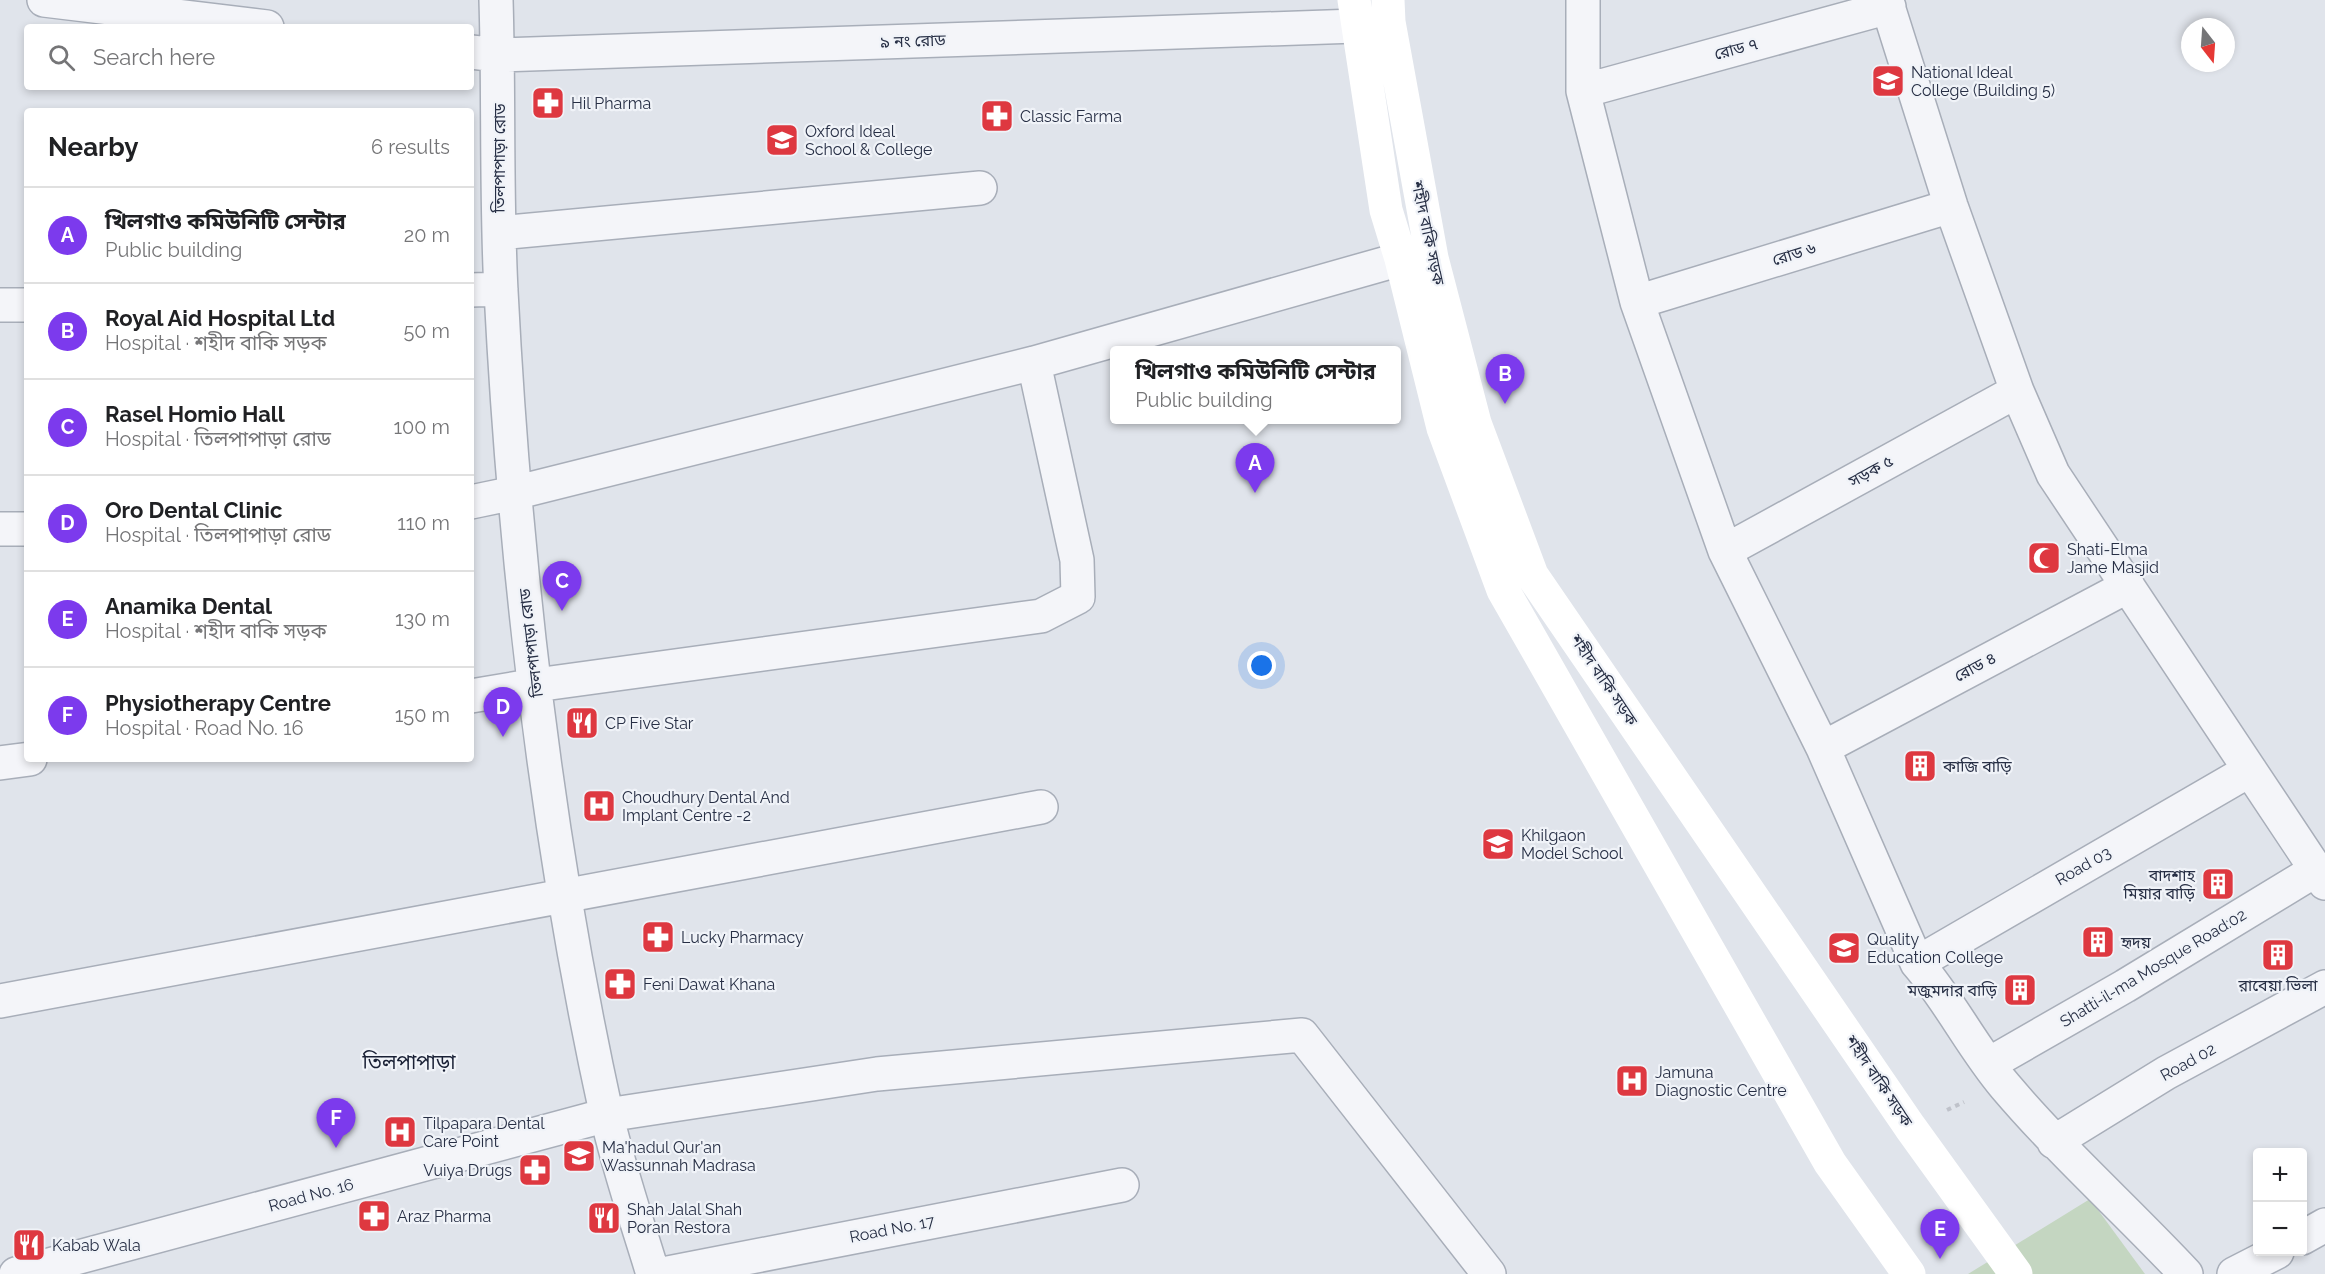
<!DOCTYPE html>
<html lang="en">
<head>
<meta charset="utf-8">
<style>
	:root { --surface:#fff; --page:#f2f2f2; --text:#202124; --muted:#757577; --line:#e0e0e0; --accent:#7c3aed }
	body { margin:0; font-family:Raleway,"Noto Sans Bengali",sans-serif; background:var(--page); color:var(--text) }
	.controls { position:absolute; right:18px; bottom:18px; display:grid; overflow:hidden; border-radius:6px; box-shadow:0 3px 9px #0003 }
	.controls button { width:54px; height:54px; display:grid; place-items:center; padding:0; border:0; border-bottom:2px solid var(--line); background:var(--surface); color:var(--text); font:30px sans-serif }
	.compass { position:absolute; left:2181px; top:18px; width:54px; height:54px; border-radius:50%; background:var(--surface); box-shadow:0 3px 9px #0003; rotate:163deg }
	.you { position:absolute; left:1262px; top:666px; width:21px; height:21px; margin:-15px; border:4px solid #fff; border-radius:50%; background:#1a73e8; box-shadow:0 0 0 9px #1a73e833 }
	.badge { display:grid; place-items:center; width:39px; height:39px; border-radius:50%; background:var(--accent); color:#fff; font-size:20px; font-weight:700 }
	.pin { position:absolute; translate:-50% -50px; filter:drop-shadow(0 2px 3px #0008) }
	.pin::after { content:''; position:absolute; top:32px; width:21px; height:18px; background:inherit; clip-path:polygon(0 0,100% 0,50% 100%) }
	.popup { position:absolute; left:1110px; top:346px; width:291px; height:78px; box-sizing:border-box; display:grid; place-content:center; border-radius:6px; background:var(--surface); filter:drop-shadow(0 2px 4px #0005); font-size:20px; white-space:nowrap; color:var(--muted) }
	.popup b { font-size:22px; color:var(--text) }
	.popup::after { content:''; position:absolute; left:50%; top:100%; margin-left:-12px; border:12px solid transparent; border-top-color:var(--surface) }
	.list { margin:0; padding:0; list-style:none }
	h2 { display:flex; justify-content:space-between; align-items:center; height:78px; margin:0; padding:0 24px; font-size:26px }
	h2 small { font-size:20px; font-weight:400; color:var(--muted) }
	.list li { display:grid; grid-template-columns:39px 1fr auto; gap:18px; align-items:center; box-sizing:border-box; height:96px; padding:0 24px; border-top:2px solid var(--line) }
	.list b { display:block; font-size:22px; white-space:nowrap }
	.list p { margin:0; font-size:20px; white-space:nowrap; color:var(--muted) }
	.list em { font-size:20px; font-style:normal; color:var(--muted) }
	.icon { flex:none; width:33px; height:33px; fill:none; stroke:currentColor; stroke-width:2; stroke-linecap:round; stroke-linejoin:round }
	.map { position:relative; flex:none; width:2325px; height:1274px; overflow:hidden }
	.search { position:absolute; background:var(--surface); box-shadow:0 3px 9px #0003; left:24px; top:24px; width:450px; height:66px; display:flex; align-items:center; gap:15px; box-sizing:border-box; padding:0 21px; border-radius:6px; color:var(--muted); font-size:22px }
	.panel { position:absolute; background:var(--surface); box-shadow:0 3px 9px #0003; left:24px; top:108px; width:450px; height:654px; border-radius:6px }
	.map>svg:first-child { display:block }
</style>
</head>
<body>
<div class="map">
<svg width="2325" height="1274" viewBox="0 0 2325 1274">
	<rect width="100%" height="100%" fill="#e0e4eb"/>
	<path fill="#c4d6c1" d="M2090,1199L2145,1274H1968Z"/>
	<g fill="none" stroke-linecap="round" stroke-linejoin="round">
		<g stroke="#a8aeb9" stroke-width="36">
			<path id="street" d="M44,0L267,27
				M496,0C499,97 496,194 501,291C515,566 547,843 606,1112C618,1167 637,1221 653,1274
				M1583,0V91L1637,302L1725,551L1823,748L1917,963C1950,1001 1972,1047 2005,1086C2061,1152 2126,1210 2186,1274
				M1886,0L1951,206L2017,391L2053,474L2325,883
				M471,52L498,55L1356,26
				M1583,91L1889,7
				M499,233L980,188
				M471,290L501,289
				M1637,302L1951,206
				M0,305H27
				M471,502L514,493L1034,363L1401,259
				M0,529H27
				M1725,551L2017,391
				M471,696L536,685L1041,616L1078,597L1077,560L1034,363
				M1823,748L2128,586
				M0,763L30,759
				M1917,963L2250,770
				M0,1001L1041,807
				M1989,1064L2125,986L2316,870
				M2054,1142L2166,1073L2325,987
				M2302,1238L2325,1225
				M16,1274L607,1115L877,1074L1302,1035L1489,1274
				M663,1274L1122,1185
				M2234,1274L2277,1252"/>
		</g>
		<path stroke="#bfc2ca" stroke-width="4" stroke-dasharray="4.5 4.5" stroke-linecap="butt" d="M1947,1110L1964,1102"/>
		<use href="#street" stroke="#f4f5f9" stroke-width="33"/>
		<path stroke="#fff" stroke-width="33" d="M1354,0L1386,210L1401,259L1443,428L1503,590L1830,1163L1909,1274
			M1388,0L1389,22L1432,258L1475,423L1532,575L1910,1127L2016,1274"/>
	</g>
	<defs>
		<g id="university-square" transform="scale(1.725)"><rect x="-9" y="-9" width="18" height="18" rx="4" fill="#de3840" stroke="#f0f3f8"/><path d="M0-5L7-2L0 1L-7-2ZM-4 1L0 2.5L4 1V4Q0 6-4 4Z" fill="#fff"/></g>
		<g id="pharmacy-square" transform="scale(1.725)"><rect x="-9" y="-9" width="18" height="18" rx="4" fill="#de3840" stroke="#f0f3f8"/><path d="M-2-6h4v4h4v4h-4v4h-4v-4h-4v-4h4Z" fill="#fff"/></g>
		<g id="school-square" transform="scale(1.725)"><rect x="-9" y="-9" width="18" height="18" rx="4" fill="#de3840" stroke="#f0f3f8"/><path d="M0-5L7-2L0 1L-7-2ZM-4 1L0 2.5L4 1V4Q0 6-4 4Z" fill="#fff"/></g>
		<g id="mosque-square" transform="scale(1.725)"><rect x="-9" y="-9" width="18" height="18" rx="4" fill="#de3840" stroke="#f0f3f8"/><path d="M3.5-4.9A6 6 0 1 0 3.5 4.9A5 5 0 1 1 3.5-4.9Z" fill="#fff"/></g>
		<g id="restaurant-square" transform="scale(1.725)"><rect x="-9" y="-9" width="18" height="18" rx="4" fill="#de3840" stroke="#f0f3f8"/><path d="M-5-6h1v4h1v-4h1v4h1v-4h1v5L-1.5 .5V6h-2V.5L-5-1ZM5-6V6H3V1.5H1.5Q1.5-4 5-6Z" fill="#fff"/></g>
		<g id="building-square" transform="scale(1.725)"><rect x="-9" y="-9" width="18" height="18" rx="4" fill="#de3840" stroke="#f0f3f8"/><path d="M-4-6H4V6H1V3H-1V6H-4ZM-2.5-4.3h1.7v1.8h-1.7ZM.8-4.3h1.7v1.8H.8ZM-2.5-1h1.7V.8h-1.7ZM.8-1h1.7V.8H.8Z" fill="#fff"/></g>
		<g id="hospital-square" transform="scale(1.725)"><rect x="-9" y="-9" width="18" height="18" rx="4" fill="#de3840" stroke="#f0f3f8"/><path d="M-5-5h3v3.5h4V-5h3V5h-3V1.5h-4V5h-3Z" fill="#fff"/></g>
	</defs>
	<g fill-rule="evenodd">
		<use href="#university-square" x="1888" y="81"/>
		<use href="#pharmacy-square" x="548" y="103"/>
		<use href="#pharmacy-square" x="997" y="116"/>
		<use href="#school-square" x="782" y="140"/>
		<use href="#mosque-square" x="2044" y="558"/>
		<use href="#restaurant-square" x="582" y="723"/>
		<use href="#building-square" x="1920" y="766"/>
		<use href="#hospital-square" x="599" y="806"/>
		<use href="#school-square" x="1498" y="844"/>
		<use href="#building-square" x="2218" y="884"/>
		<use href="#pharmacy-square" x="658" y="937"/>
		<use href="#building-square" x="2098" y="942"/>
		<use href="#school-square" x="1844" y="948"/>
		<use href="#building-square" x="2278" y="955"/>
		<use href="#pharmacy-square" x="620" y="984"/>
		<use href="#building-square" x="2020" y="990"/>
		<use href="#hospital-square" x="1632" y="1081"/>
		<use href="#hospital-square" x="400" y="1132"/>
		<use href="#school-square" x="579" y="1156"/>
		<use href="#pharmacy-square" x="535" y="1170"/>
		<use href="#pharmacy-square" x="374" y="1216"/>
		<use href="#restaurant-square" x="604" y="1218"/>
		<use href="#restaurant-square" x="29" y="1245"/>
	</g>
	<g text-anchor="middle" dominant-baseline="central" stroke-width="4.5" stroke-linejoin="round" paint-order="stroke">
		<g font-size="16" fill="#272f45" stroke="#f0f3f8">
			<text transform="translate(913 41) rotate(-2)">৯ নং রোড</text>
			<text transform="translate(1736 49) rotate(-15)">রোড ৭</text>
			<text transform="translate(499 158) rotate(-90)">তিলপাপাড়া রোড</text>
			<text transform="translate(1428 233) rotate(78)">শহীদ বাকি সড়ক</text>
			<text transform="translate(1794 254) rotate(-17)">রোড ৬</text>
			<text transform="translate(1871 471) rotate(-29)">সড়ক ৫</text>
			<text transform="translate(531 643) rotate(-97)">তিলপাপাড়া রোড</text>
			<text transform="translate(1975 667) rotate(-28)">রোড ৪</text>
			<text transform="translate(1604 680) rotate(56)">শহীদ বাকি সড়ক</text>
			<text transform="translate(2083 866) rotate(-30)">Road 03</text>
			<text transform="translate(2153 968) rotate(-31)">Shatti-il-ma Mosque Road:02</text>
			<text transform="translate(2188 1062) rotate(-29)">Road 02</text>
			<text transform="translate(1879 1081) rotate(56)">শহীদ বাকি সড়ক</text>
			<text transform="translate(311 1195) rotate(-15)">Road No. 16</text>
			<text transform="translate(892 1229) rotate(-11)">Road No. 17</text>
		</g>
		<g font-size="16" fill="#272f45" stroke="#f0f3f8" text-anchor="start">
			<text x="1911" y="72">National Ideal<tspan x="1911" dy="18">College (Building 5)</tspan></text>
			<text x="571" y="103">Hil Pharma</text>
			<text x="1020" y="116">Classic Farma</text>
			<text x="805" y="131">Oxford Ideal<tspan x="805" dy="18">School &amp; College</tspan></text>
			<text x="2067" y="549">Shati-Elma<tspan x="2067" dy="18">Jame Masjid</tspan></text>
			<text x="605" y="723">CP Five Star</text>
			<text x="1943" y="766">কাজি বাড়ি</text>
			<text x="622" y="797">Choudhury Dental And<tspan x="622" dy="18">Implant Centre -2</tspan></text>
			<text x="1521" y="835">Khilgaon<tspan x="1521" dy="18">Model School</tspan></text>
			<text x="2195" y="875" text-anchor="end">বাদশাহ<tspan x="2195" dy="18">মিয়ার বাড়ি</tspan></text>
			<text x="681" y="937">Lucky Pharmacy</text>
			<text x="1867" y="939">Quality<tspan x="1867" dy="18">Education College</tspan></text>
			<text x="2121" y="942">হৃদয়</text>
			<text x="643" y="984">Feni Dawat Khana</text>
			<text x="2278" y="985" text-anchor="middle">রাবেয়া ভিলা</text>
			<text x="1997" y="990" text-anchor="end">মজুমদার বাড়ি</text>
			<text x="1655" y="1072">Jamuna<tspan x="1655" dy="18">Diagnostic Centre</tspan></text>
			<text x="423" y="1123">Tilpapara Dental<tspan x="423" dy="18">Care Point</tspan></text>
			<text x="602" y="1147">Ma'hadul Qur'an<tspan x="602" dy="18">Wassunnah Madrasa</tspan></text>
			<text x="512" y="1170" text-anchor="end">Vuiya Drugs</text>
			<text x="627" y="1209">Shah Jalal Shah<tspan x="627" dy="18">Poran Restora</tspan></text>
			<text x="397" y="1216">Araz Pharma</text>
			<text x="52" y="1245">Kabab Wala</text>
		</g>
		<g font-size="20" fill="#192035" stroke="#f0f3f8">
			<text x="409" y="1062">তিলপাপাড়া</text>
		</g>
	</g>
</svg>
<div class="controls">
<button>+</button>
<button>−</button>
</div>
<svg class="compass" viewBox="-18 -18 36 36"><path d="M0-13l5 13h-10z" fill="#e53935"/><path d="M0 13l5-13h-10z" fill="#757577"/></svg>
<div class="you"></div>
<div class="pin badge" style="left:1255px;top:493px">A</div>
<div class="popup"><b>খিলগাও কমিউনিটি সেন্টার</b>Public building</div>
<div class="pin badge" style="left:1505px;top:404px">B</div>
<div class="pin badge" style="left:562px;top:611px">C</div>
<div class="pin badge" style="left:503px;top:737px">D</div>
<div class="pin badge" style="left:1940px;top:1259px">E</div>
<div class="pin badge" style="left:336px;top:1148px">F</div>
<div class="search"><svg class="icon" aria-label="search" viewBox="0 0 24 24"><circle cx="10" cy="10" r="6"/><path d="M15 15l6 6"/></svg>Search here</div>
<section class="panel">
<h2>Nearby<small>6 results</small></h2>
<ul class="list">
<li><span class="badge">A</span><div><b>খিলগাও কমিউনিটি সেন্টার</b><p>Public building</p></div><em>20 m</em></li>
<li><span class="badge">B</span><div><b>Royal Aid Hospital Ltd</b><p>Hospital · শহীদ বাকি সড়ক</p></div><em>50 m</em></li>
<li><span class="badge">C</span><div><b>Rasel Homio Hall</b><p>Hospital · তিলপাপাড়া রোড</p></div><em>100 m</em></li>
<li><span class="badge">D</span><div><b>Oro Dental Clinic</b><p>Hospital · তিলপাপাড়া রোড</p></div><em>110 m</em></li>
<li><span class="badge">E</span><div><b>Anamika Dental</b><p>Hospital · শহীদ বাকি সড়ক</p></div><em>130 m</em></li>
<li><span class="badge">F</span><div><b>Physiotherapy Centre</b><p>Hospital · Road No. 16</p></div><em>150 m</em></li>
</ul>
</section>
</div>
</body>
</html>
